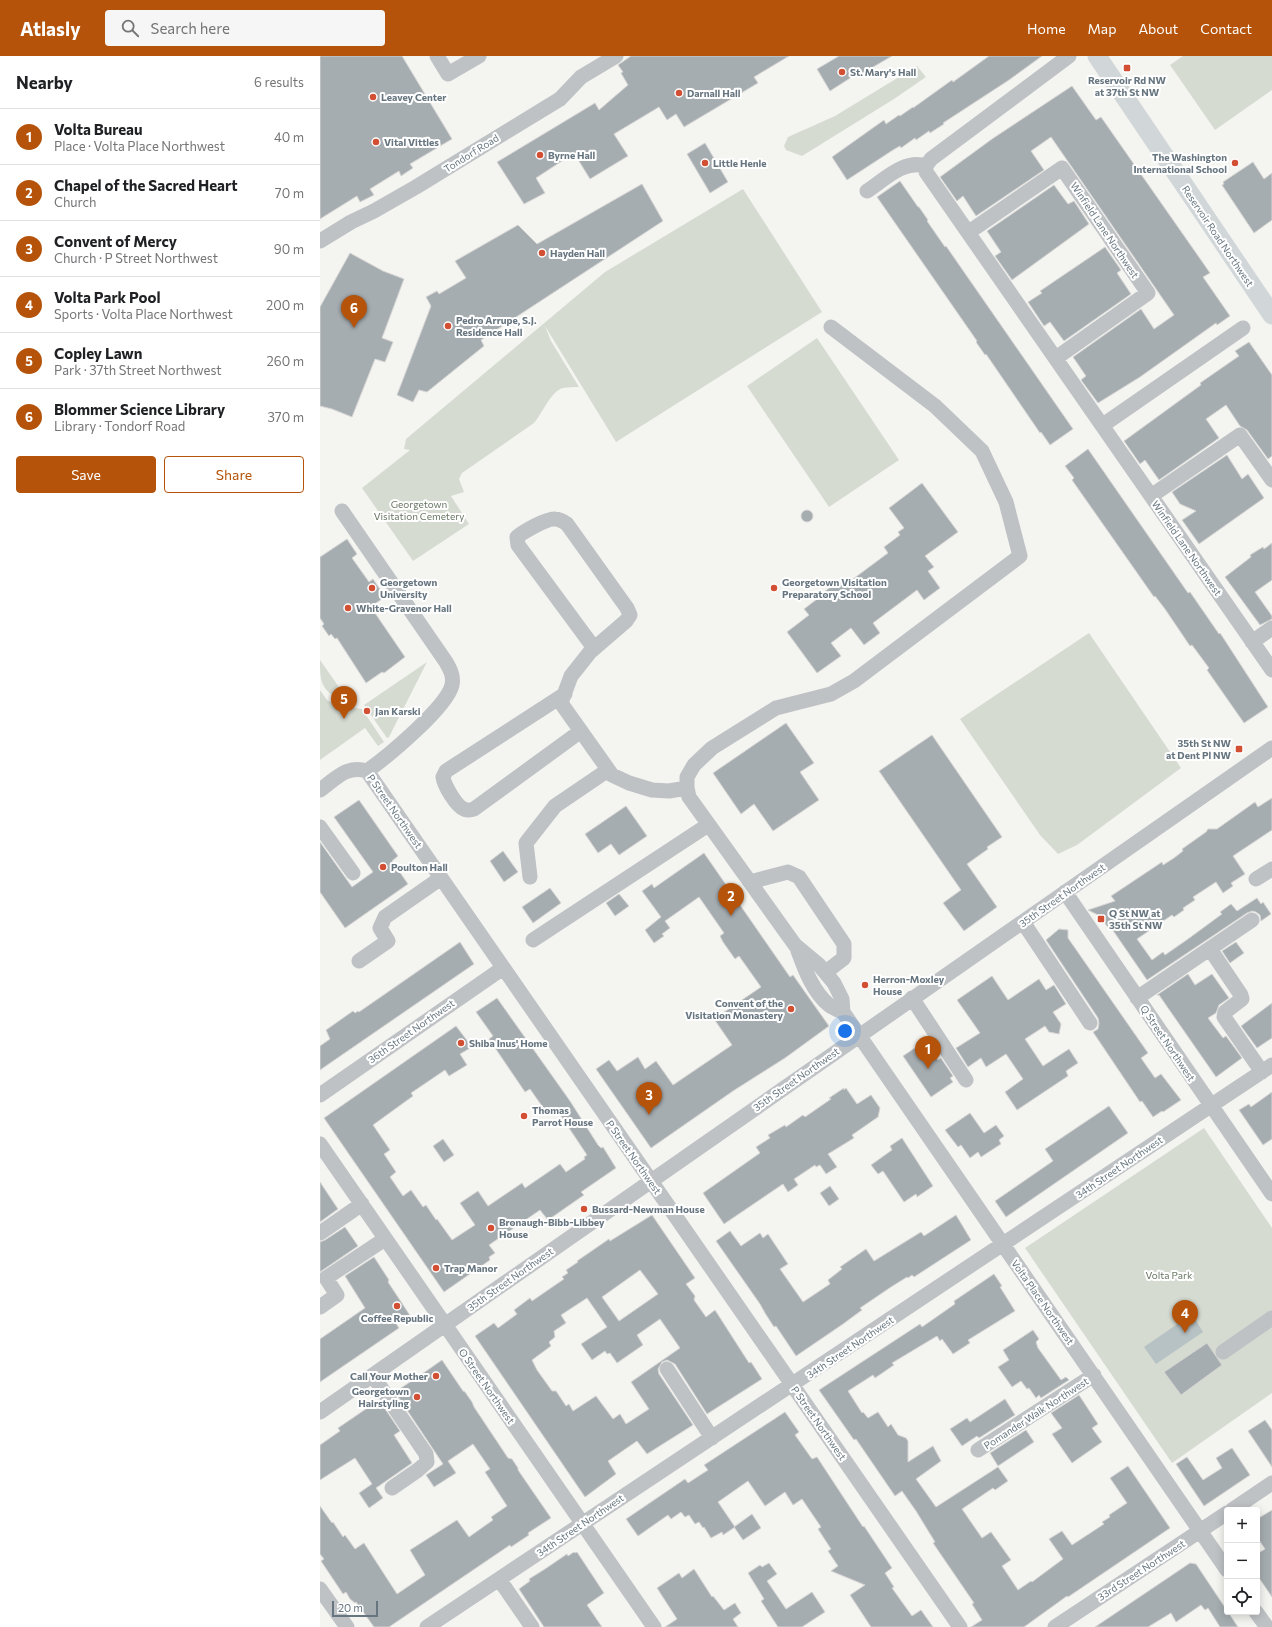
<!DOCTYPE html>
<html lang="en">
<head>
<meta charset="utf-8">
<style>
	:root { --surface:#fff; --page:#f6f6f6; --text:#202124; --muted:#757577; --line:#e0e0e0; --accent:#b45309 }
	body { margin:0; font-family:Commissioner,sans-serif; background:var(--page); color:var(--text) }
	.controls { position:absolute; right:12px; bottom:12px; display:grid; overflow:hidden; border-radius:4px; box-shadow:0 2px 10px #0003 }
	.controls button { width:36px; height:36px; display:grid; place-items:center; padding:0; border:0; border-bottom:1px solid var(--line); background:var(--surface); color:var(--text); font:20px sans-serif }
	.scale { position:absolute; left:12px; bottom:10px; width:46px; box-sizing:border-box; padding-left:4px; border:2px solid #66757f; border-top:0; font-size:11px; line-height:14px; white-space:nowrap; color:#66757f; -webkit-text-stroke:3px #fff; paint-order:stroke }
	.you { position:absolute; left:525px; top:975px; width:14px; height:14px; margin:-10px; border:3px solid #fff; border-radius:50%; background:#1a73e8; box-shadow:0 0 0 6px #1a73e833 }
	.badge { display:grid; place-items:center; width:26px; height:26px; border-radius:50%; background:var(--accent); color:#fff; font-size:13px; font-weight:700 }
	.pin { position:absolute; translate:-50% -33px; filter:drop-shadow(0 1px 2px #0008) }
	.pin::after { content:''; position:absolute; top:21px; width:14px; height:12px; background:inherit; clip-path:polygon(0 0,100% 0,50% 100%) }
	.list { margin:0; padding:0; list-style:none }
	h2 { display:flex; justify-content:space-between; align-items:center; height:52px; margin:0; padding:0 16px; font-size:17px }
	h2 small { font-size:13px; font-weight:400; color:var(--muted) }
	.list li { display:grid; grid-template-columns:26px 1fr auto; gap:12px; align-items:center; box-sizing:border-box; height:56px; padding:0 16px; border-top:1px solid var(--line) }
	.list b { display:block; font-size:15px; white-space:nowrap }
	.list p { margin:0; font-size:13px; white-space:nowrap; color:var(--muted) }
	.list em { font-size:13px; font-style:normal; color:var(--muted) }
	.actions { display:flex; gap:8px; padding:12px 16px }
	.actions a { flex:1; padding:9px 0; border:1px solid var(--accent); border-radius:4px; text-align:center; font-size:14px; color:var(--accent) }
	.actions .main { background:var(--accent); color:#fff }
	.icon { flex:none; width:22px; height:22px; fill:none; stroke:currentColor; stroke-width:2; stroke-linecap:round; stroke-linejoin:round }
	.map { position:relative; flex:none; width:952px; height:1571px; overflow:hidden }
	header { display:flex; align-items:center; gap:24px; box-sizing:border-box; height:56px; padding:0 20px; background:var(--accent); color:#fff }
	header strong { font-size:19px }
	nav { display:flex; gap:22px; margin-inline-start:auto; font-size:14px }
	.search { width:280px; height:36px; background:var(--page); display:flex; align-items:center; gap:10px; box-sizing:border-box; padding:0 14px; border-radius:4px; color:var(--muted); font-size:15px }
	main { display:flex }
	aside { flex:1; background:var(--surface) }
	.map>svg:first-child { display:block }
</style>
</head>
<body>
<header>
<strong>Atlasly</strong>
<div class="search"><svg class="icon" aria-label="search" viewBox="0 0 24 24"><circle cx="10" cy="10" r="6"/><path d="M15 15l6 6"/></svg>Search here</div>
<nav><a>Home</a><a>Map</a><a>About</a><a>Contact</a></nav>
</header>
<main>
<aside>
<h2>Nearby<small>6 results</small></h2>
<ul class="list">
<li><span class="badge">1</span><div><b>Volta Bureau</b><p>Place · Volta Place Northwest</p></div><em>40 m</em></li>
<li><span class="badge">2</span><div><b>Chapel of the Sacred Heart</b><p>Church</p></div><em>70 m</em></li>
<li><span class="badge">3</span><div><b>Convent of Mercy</b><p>Church · P Street Northwest</p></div><em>90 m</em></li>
<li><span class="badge">4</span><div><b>Volta Park Pool</b><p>Sports · Volta Place Northwest</p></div><em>200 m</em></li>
<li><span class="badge">5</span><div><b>Copley Lawn</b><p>Park · 37th Street Northwest</p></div><em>260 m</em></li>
<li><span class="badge">6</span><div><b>Blommer Science Library</b><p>Library · Tondorf Road</p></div><em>370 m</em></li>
</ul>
<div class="actions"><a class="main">Save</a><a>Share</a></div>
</aside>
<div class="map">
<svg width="952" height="1571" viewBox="0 0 952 1571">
	<rect width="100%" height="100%" fill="#f4f4f1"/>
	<path fill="#d6dbd2" d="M863,0H952V34L895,74L850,9Z
		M597,10L606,21L574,43L482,100L466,94L464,90L468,81L515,60Z
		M423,133L502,256L296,386L225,270L231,285L259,331C254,331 248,331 243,332C231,335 222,358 214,367L142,417L139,423L144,436L131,440L149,468L93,505L42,432L90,394L84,393L86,383L285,216Z
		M497,282L579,404L509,451L427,330Z
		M769,577L861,712L757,789L738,798L720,779L640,663Z
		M0,604L21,634V638L16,641C0,633 0,621 0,604Z
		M107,606L69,681L67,682L44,649Z
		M0,634L7,644L14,648L42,653L64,686L58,690L45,672L0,704Z
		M884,1072L952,1172V1337L852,1407L705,1192Z"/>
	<path fill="#b7c2c5" d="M872,1258L883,1276L836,1308L824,1291Z"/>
	<path fill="#a6adb1" stroke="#d6d5d4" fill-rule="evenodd" d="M0,0H82L132,83L90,108L93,112L81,120L79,115L50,133L54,139L40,146L37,140L0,163Z
		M311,0H469L434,21L438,27L364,71L356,58L347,64L339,51L294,78L308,100L270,123L254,97L216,122L225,137L204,148L177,106L275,47L279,54L308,29L301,17L303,16L298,9Z
		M519,0H572L536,21L535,19L510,35L497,13Z
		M669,0H722L689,24L623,67L624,68L610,77L609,75L596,84L595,82L581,92L580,90L573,94L527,124L512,101L564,64L566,68L579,59L580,60L593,51V52L632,24L633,26Z
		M752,30L776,64L781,61L881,204L890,217L883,221L910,260L897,269L896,267L820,321L778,347L761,324L766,320L753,301L821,253L834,273L854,259L749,107L731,81L711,95L724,114L656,160L643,140L637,145L620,121L672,83Z
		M385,87L408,126L390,137L367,98Z
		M933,106L944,123L952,117V164L934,177L902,129L904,128L903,126Z
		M580,125L598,151H599L608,164L607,165L625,191L626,190L753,373L730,389L721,376L720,377L666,298L665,299L656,286L657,285L557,141Z
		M322,128L343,165L161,284L164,290L107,336L99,334L93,346L77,339L111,250L106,241L117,235L119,238L146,222L135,205L198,169L217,188Z
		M734,129L748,148L754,145L769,168L692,224L675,200L681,196L667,175Z
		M785,191L801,214L797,217L811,238L744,285L730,266L724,270L708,246L722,237L720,235Z
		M30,197L63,215L84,223L62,282L73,286L65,306L55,303L32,361L12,353L0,350V251Z
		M929,286L952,319V400L948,403L927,374L920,370L906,349L886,363L899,382L839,424L825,404L820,408L804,385L881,329L880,327L919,300L915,295Z
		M768,393L868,537L870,536L899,578L900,577L904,583L948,651L924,667L887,614L889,612L872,589L870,590L845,553L835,540L834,541L752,424L754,422L745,410Z
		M907,399L922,423L928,418L944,442L879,488L862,464L876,455L860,448L852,436Z
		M602,427L638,476L605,500L614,511L608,515L620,532L604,544L597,534L553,567L560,577L544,589L531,572L511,587L521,600L497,617L467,576L489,559L484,553L505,537L504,536L521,523L525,529L568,497L564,491L580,479L578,476L584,472L569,452Z
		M481 460a6 6 0 1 1 12 0a6 6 0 1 1-12 0Z
		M27,483L37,498L32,502L49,526L53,523L65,541L53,549L58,555L55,557L85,601L64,617L62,616L46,627L17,582L15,583L11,578L9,580L2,570L4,568L0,562V501Z
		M952,487V524L935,536L952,560V563L940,569L905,521L931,501L930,499L943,491L944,493Z
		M466,667L494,707L480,716L499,744L453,775L434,748L421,758L393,717Z
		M612,679L682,781L667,791L668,793L647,808L677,851L644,875L623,847L641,834L559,715Z
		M952,742V774L913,800L925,818L911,827L913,830L903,837L896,826L873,841L875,844L863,852L864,854L854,861L852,859L817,883L832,904L843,896L845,899L868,883L902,858L900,856L911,848L917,855L937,842L941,848L943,846L951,858L941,865L940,859L936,856L932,855L927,857L827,924L792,873H789L780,860L768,854L795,845L791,840L842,806L843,809L854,802L863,795L862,793L886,776L888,773H897L935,746L938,751Z
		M39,744L78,800L72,805L88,828L25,872L0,836V786L32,831L53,816L14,761Z
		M306,750L327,780L299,799L291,788L278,797L265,778Z
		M183,795L198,816L184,826L170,805Z
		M384,797L470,921L473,919L509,970L465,1002L413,1035L331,1092L276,1013L289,1004L297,1015L318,1001L325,1013L336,1005L353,1029L412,989L394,963L441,931L419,900L415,903L403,886L400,880L404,877L379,841L345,865L350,872L342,878L344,880L334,887L325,874L341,861L322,835L332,828L334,832Z
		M230,832L241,847L213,867L202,851Z
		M299,838L309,850L295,860L286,847Z
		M739,873L748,874V882L828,997L821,1002L835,1022L841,1018L861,1044L843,1056L842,1055L833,1061L822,1045L820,1046L773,976L778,973L779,967L778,962L726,884Z
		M140,886L154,908L0,1014V990L10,983L6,974L33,955L35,957L38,955L39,956Z
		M916,886L924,897L910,907L902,895Z
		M868,918L875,929L892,918L909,942L899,949L896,957L888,962L903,982L906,980L922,1002L896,1021L839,939H837Z
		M672,920L688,944L719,923L726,934L734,929L746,948L733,956L741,968L739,978L729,976L725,970L705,983L723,1010L749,993L758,1007L746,1015L748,1020L697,1054L685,1036L703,1023L686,998L666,1011L661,1002L648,1011L636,992L660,977L637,944Z
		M177,942L250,1045L278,1089L281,1092L283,1091L296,1112L261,1136L264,1139L228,1164L220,1154L169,1189L175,1197L169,1201L170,1204L124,1236L4,1062L136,970L152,991L140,998L147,1009L129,1020L125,1014L91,1037L93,1040L53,1069L70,1094L64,1098L76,1116L70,1121L83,1140L91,1134L103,1151L106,1149L116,1164L117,1163L132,1184L155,1169L140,1147L158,1135L168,1150L202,1127L205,1132L240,1108L246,1116L265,1103L264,1101L267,1099L237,1054L229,1060L210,1033L205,1036L169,983L173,980L156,956Z
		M952,947V982L937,992L921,970Z
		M605,985L618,1004L621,1002L633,1020L630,1022L633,1026L611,1041L583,1000Z
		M524,1032V1034L526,1032L537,1048L551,1039L560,1052L558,1061L532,1079L534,1082L508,1098L517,1111L506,1118L500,1109L496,1111L495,1109L474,1123L478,1129L468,1136L463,1128L404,1168L383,1137L440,1097L436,1091L450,1082L448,1079L465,1069L466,1071L483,1059L485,1061L511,1043L509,1042Z
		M952,1036V1083L943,1089L919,1054L929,1048L931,1051Z
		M789,1050L808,1077L686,1161L675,1145L733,1105L725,1093Z
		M650,1057L664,1077L676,1069L684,1080L679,1084L681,1088L661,1101L658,1096L650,1102L641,1089L638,1091L625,1074Z
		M582,1082L613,1130L597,1141L596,1138L584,1146L563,1115L558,1118L551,1109L572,1094L570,1090Z
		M123,1083L134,1099L124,1106L113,1090Z
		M0,1126L18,1153L0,1166Z
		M510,1130L519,1143L509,1150L500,1137Z
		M332,1159L375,1222L366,1228L375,1240L374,1244L386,1261L395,1254L429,1307L431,1306L442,1323L387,1358L355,1308L347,1304L342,1306L338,1313L339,1318L373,1369L327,1398L317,1385L288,1405L296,1418L265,1441L155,1280L174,1267L178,1272L197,1258L194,1254L210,1242L212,1245L244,1223L242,1221L248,1217L246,1214L258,1206L257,1205L289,1183L290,1185ZM320,1214L338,1238L299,1265L282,1241ZM267,1242L287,1271L261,1288L272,1304L285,1295L287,1298L290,1297L297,1307L323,1289L317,1279L340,1263L360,1292L311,1326L329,1353L306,1368L300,1358L293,1363L276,1340L253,1355L249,1348L246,1350L236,1335H232L217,1314L212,1304L231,1290L229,1286L235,1281L234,1275L246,1267L241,1259Z
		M636,1159L651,1184L594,1221L592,1219L588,1222L587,1221L571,1231L540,1252L542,1254L523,1268L476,1300L456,1270L454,1271L445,1257L440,1248L396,1185L410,1175L421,1190L440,1177L443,1182L448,1178L468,1208L460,1213L483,1246L510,1228L508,1224L522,1213L520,1211L546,1193L554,1205L601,1176L604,1180Z
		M25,1171L38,1190L0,1216V1186L5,1184Z
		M54,1201L69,1224L68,1226L91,1261L75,1266L79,1272L0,1326V1283L45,1252L25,1220Z
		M674,1218L682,1230L680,1231L695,1255L648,1284L650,1287L633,1298L622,1283L620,1285L617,1280L572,1307L574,1309L555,1322L553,1319L528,1335L542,1357L543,1356L548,1362L558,1356L568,1371L571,1368L578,1379L586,1382L588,1385V1406L613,1390L621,1405L596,1423L616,1451L678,1411L688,1425L675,1434L673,1432L642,1453L662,1482L671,1476L691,1504L682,1510L698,1534L711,1525L712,1526L743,1503L729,1483L742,1475L752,1489L784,1468L782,1466L790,1461L789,1459L807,1447L790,1422L808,1410L850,1472L748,1541L747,1540L704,1571H651L662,1564L652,1548L654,1547L613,1487L615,1486L596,1455L582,1435L575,1440L536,1383L534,1384L499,1334L600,1268L602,1271L635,1248L634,1245Z
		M713,1274L719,1283L716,1286L718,1292L741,1324L746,1321L749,1324L721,1342L719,1339L716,1342L709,1332L707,1333L701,1325L692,1331L678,1311L689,1304L683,1294Z
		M887,1287L902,1309L861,1339L844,1316Z
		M122,1304L143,1335L145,1336L152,1346L154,1351L188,1402L192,1403L198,1412V1414L231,1462L208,1477L209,1479L191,1491L190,1489L69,1571H54L36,1546L35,1547L30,1543L26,1536L23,1538L1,1505L4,1503L0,1498V1450L12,1467L13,1466L23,1481L25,1479L35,1493L44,1487L77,1538L105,1519L90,1494L137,1464L149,1481L173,1464L171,1461L187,1450L165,1416L170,1413L153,1388L128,1405L136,1417L114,1431L106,1419L123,1408L75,1336L96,1322V1319L102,1318Z
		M759,1339L778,1368L772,1372L782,1386L752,1407L732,1378L742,1372L731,1357Z
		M685,1343L695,1359L659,1382L657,1380L642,1390L630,1373L647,1362L650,1366Z
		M59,1344L80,1375L74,1379L92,1407L56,1432L63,1442L49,1452L39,1437L52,1428L35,1402L0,1424V1389L20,1375L18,1372Z
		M465,1356L479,1376L475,1379L492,1403L497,1401L543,1471L544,1470L572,1512L565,1517L574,1531L572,1532L592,1560L601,1554L613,1571H551L530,1539L545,1529L511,1515L518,1510L508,1495L511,1493L498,1473L501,1471L482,1443L473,1449L465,1436L445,1450L428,1425L398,1446L415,1471L403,1479L402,1476L391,1482L384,1471L383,1472L379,1466L375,1468L369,1459L365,1461L361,1456L351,1463L348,1459L318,1480L306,1463L365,1423L368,1427L388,1414L384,1409Z
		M945,1364L952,1374V1411L928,1375Z
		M706,1374L714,1386L678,1410L670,1397Z
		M912,1392L930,1419L884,1450L856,1408L867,1401L883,1424L902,1412L896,1402Z
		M952,1454V1541L937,1519V1498L945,1493L937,1481V1463Z
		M432,1458L441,1472L423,1484L414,1471Z
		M254,1496L255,1497L257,1496L284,1537L267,1549L282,1571H224L199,1533L210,1525L209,1523L225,1513L247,1498L248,1500Z
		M449,1507L457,1518L447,1525L466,1553L492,1536L505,1556L482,1571H458L441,1545L444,1543L428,1517L440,1509L442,1511Z
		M870,1507L876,1508L918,1571H900L888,1552L885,1554L881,1549L856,1566L851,1557L828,1571H775Z
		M374,1513L392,1541L393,1540L404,1554L415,1547L421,1557L413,1563L418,1571H345L357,1563L337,1532L359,1517L362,1522Z"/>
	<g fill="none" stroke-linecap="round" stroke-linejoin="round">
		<path stroke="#bec2c5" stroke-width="15" d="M117,0L128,18L159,0
			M749,0L611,103L606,110V116L952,614
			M547,135C564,124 584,103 606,110
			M649,176L742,112L828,237L736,302
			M0,185L31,166L54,155L96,131L240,43L261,21L296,0
			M511,271L615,350L662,395L686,446L700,500L534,625L511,638L456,652L392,692L374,709L367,721V732L369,741L475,889L499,909L514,927L522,943L523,956
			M783,369L923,272
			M831,440L920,379L952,424
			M22,455L126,606C130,613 134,620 132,629C127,651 67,701 47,715
			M932,586L952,572
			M274,592L198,489L197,481C203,476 227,462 235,463C240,463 243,465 247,468L307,552L310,559L306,565L270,596L251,620L241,647L292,719L309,727L332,734L349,735L367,732
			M245,638L126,715L123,721C124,729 136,750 144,753C147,755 150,754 154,753L261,675
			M0,734C17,722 26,709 47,715L640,1571
			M0,771L33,817
			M210,821L206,787L235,750L288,714
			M936,823L952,813
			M430,826L468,816L479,821L524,888V902L506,916
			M745,836L952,1138
			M703,866L770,967
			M213,884L388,769
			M477,892C484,911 492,935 509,949C513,952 518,954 523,956L907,1514
			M890,893L921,939L922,943L905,956L904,961L942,1016
			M39,905L68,885L60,872L65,861L121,822
			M592,942L646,1024
			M817,942L932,864
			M0,1039L183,912
			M0,1088L334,1571
			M0,1177L42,1148
			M0,1251L17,1239L6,1222L65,1183
			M903,1296L952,1262
			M347,1313L392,1382
			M53,1320L106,1398L107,1406L98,1414L72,1432
			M0,1356L952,692
			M658,1394L774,1319
			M912,1454L952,1427
			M179,1523L212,1571
			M0,1533L27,1571
			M936,1556L947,1571
			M107,1571L952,1009
			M735,1571L907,1457"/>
		<path stroke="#d1d6d9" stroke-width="19" d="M777,0L952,259"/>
	</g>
	<g fill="#d24f33" stroke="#fff" stroke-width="1.5">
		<rect x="803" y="8" width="8" height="8" rx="2"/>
		<circle cx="522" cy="16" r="4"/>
		<circle cx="359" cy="37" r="4"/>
		<circle cx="53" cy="41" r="4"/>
		<circle cx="56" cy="86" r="4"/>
		<circle cx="220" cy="99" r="4"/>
		<circle cx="385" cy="107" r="4"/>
		<circle cx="915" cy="107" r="4"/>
		<circle cx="222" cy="197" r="4"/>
		<circle cx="128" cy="270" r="4"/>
		<circle cx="52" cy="532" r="4"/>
		<circle cx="454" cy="532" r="4"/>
		<circle cx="28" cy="552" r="4"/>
		<circle cx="47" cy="655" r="4"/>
		<rect x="915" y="689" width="8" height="8" rx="2"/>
		<circle cx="63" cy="811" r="4"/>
		<rect x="777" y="859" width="8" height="8" rx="2"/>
		<circle cx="545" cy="929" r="4"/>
		<circle cx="471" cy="953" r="4"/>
		<circle cx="141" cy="987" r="4"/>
		<circle cx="204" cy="1060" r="4"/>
		<circle cx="264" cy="1153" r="4"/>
		<circle cx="171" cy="1172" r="4"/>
		<circle cx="116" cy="1212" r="4"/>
		<circle cx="77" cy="1250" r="4"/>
		<circle cx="116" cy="1320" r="4"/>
		<circle cx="97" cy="1341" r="4"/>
	</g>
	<g text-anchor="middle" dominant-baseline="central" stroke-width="4" stroke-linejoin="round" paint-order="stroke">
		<g font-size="10" font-weight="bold" fill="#66757f" stroke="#fff" text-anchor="start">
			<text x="530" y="16">St. Mary's Hall</text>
			<text x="807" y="24" text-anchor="middle">Reservoir Rd NW<tspan x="807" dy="12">at 37th St NW</tspan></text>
			<text x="367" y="37">Darnall Hall</text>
			<text x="61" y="41">Leavey Center</text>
			<text x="64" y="86">Vital Vittles</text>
			<text x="228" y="99">Byrne Hall</text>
			<text x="907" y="101" text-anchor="end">The Washington<tspan x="907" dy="12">International School</tspan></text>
			<text x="393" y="107">Little Henle</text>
			<text x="230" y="197">Hayden Hall</text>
			<text x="136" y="264">Pedro Arrupe, S.J.<tspan x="136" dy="12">Residence Hall</tspan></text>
			<text x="60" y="526">Georgetown<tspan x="60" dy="12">University</tspan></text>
			<text x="462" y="526">Georgetown Visitation<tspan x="462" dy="12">Preparatory School</tspan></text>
			<text x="36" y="552">White-Gravenor Hall</text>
			<text x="55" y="655">Jan Karski</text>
			<text x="911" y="687" text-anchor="end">35th St NW<tspan x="911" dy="12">at Dent Pl NW</tspan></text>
			<text x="71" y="811">Poulton Hall</text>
			<text x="789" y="857">Q St NW at<tspan x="789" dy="12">35th St NW</tspan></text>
			<text x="553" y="923">Herron-Moxley<tspan x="553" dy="12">House</tspan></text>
			<text x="463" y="947" text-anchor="end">Convent of the<tspan x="463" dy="12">Visitation Monastery</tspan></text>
			<text x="149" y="987">Shiba Inus' Home</text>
			<text x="212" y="1054">Thomas<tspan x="212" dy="12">Parrot House</tspan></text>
			<text x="272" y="1153">Bussard-Newman House</text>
			<text x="179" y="1166">Bronaugh-Bibb-Libbey<tspan x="179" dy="12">House</tspan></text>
			<text x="124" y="1212">Trap Manor</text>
			<text x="77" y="1262" text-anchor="middle">Coffee Republic</text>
			<text x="108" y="1320" text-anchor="end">Call Your Mother</text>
			<text x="89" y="1335" text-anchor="end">Georgetown<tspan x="89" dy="12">Hairstyling</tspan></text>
		</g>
		<g font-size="10" fill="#66757f" stroke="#fff">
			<text transform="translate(151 97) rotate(-32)">Tondorf Road</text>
			<text transform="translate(785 174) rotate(56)">Winfield Lane Northwest</text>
			<text transform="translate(898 180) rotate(56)">Reservoir Road Northwest</text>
			<text transform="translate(867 492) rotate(55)">Winfield Lane Northwest</text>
			<text transform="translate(75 755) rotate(55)">P Street Northwest</text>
			<text transform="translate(742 839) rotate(-35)">35th Street Northwest</text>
			<text transform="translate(91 975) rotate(-35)">36th Street Northwest</text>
			<text transform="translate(848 987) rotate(56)">Q Street Northwest</text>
			<text transform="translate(476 1023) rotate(-35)">35th Street Northwest</text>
			<text transform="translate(314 1101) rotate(55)">P Street Northwest</text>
			<text transform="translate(799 1111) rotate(-34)">34th Street Northwest</text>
			<text transform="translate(190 1223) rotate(-35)">35th Street Northwest</text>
			<text transform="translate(723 1246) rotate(55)">Volta Place Northwest</text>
			<text transform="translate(530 1291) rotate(-34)">34th Street Northwest</text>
			<text transform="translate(167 1330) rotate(55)">O Street Northwest</text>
			<text transform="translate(716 1357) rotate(-33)">Pomander Walk Northwest</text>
			<text transform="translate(499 1367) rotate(55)">P Street Northwest</text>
			<text transform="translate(260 1469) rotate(-34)">34th Street Northwest</text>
			<text transform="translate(821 1514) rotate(-33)">33rd Street Northwest</text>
		</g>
		<g font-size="10" fill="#697764" stroke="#fff">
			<text x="99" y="448">Georgetown<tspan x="99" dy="12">Visitation Cemetery</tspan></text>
			<text x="849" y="1219">Volta Park</text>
		</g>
	</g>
</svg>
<div class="controls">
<button>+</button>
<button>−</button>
<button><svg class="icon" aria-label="locate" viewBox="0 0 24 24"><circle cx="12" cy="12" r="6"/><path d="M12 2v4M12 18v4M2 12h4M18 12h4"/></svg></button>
</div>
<div class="scale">20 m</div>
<div class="you"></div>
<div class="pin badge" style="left:608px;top:1013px">1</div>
<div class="pin badge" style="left:411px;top:860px">2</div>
<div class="pin badge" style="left:329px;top:1059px">3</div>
<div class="pin badge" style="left:865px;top:1277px">4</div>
<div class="pin badge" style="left:24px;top:663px">5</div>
<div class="pin badge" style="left:34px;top:272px">6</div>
</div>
</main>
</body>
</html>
